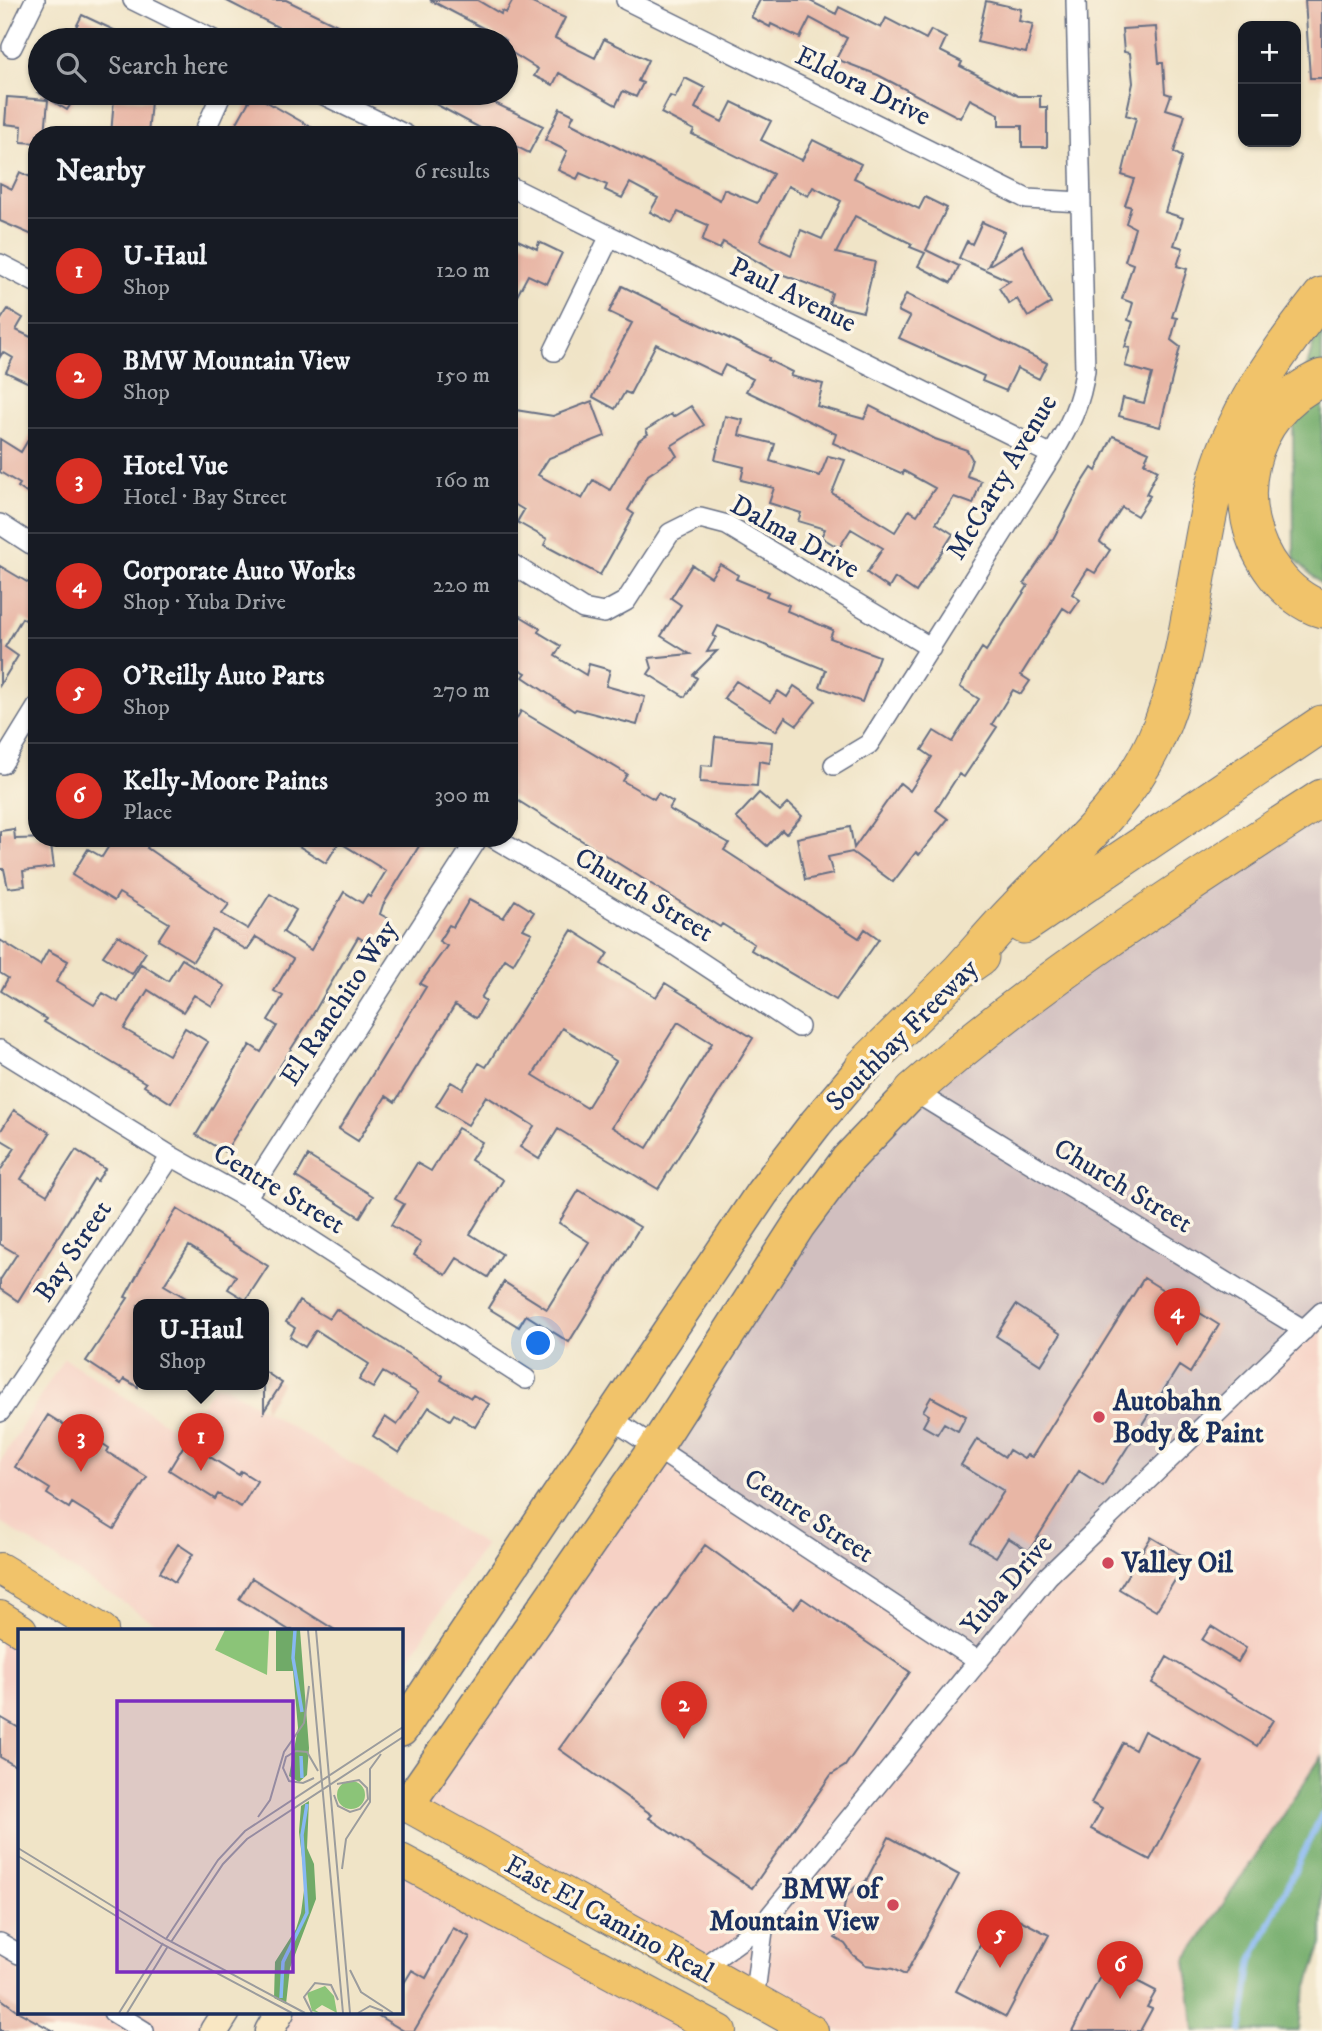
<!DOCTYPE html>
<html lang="en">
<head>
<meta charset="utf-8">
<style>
	:root { --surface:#171b24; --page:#20242c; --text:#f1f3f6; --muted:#9ea1a6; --line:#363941; --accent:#d93025 }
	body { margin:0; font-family:"IM FELL DW Pica",serif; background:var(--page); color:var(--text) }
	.controls { position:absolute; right:21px; top:21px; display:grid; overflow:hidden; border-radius:14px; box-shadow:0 2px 5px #0004 }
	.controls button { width:63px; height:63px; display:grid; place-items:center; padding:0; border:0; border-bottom:2px solid var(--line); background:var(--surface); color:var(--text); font:35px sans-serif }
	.you { position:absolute; left:539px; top:1344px; width:24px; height:24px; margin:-18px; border:5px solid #fff; border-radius:50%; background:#1a73e8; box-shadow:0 0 0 10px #1a73e833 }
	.badge { display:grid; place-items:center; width:46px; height:46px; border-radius:50%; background:var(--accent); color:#fff; font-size:23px; font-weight:700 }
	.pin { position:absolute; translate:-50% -58px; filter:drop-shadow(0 2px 4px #0008) }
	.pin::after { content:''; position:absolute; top:37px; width:24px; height:21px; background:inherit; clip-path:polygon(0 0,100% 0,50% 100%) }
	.popup { position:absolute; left:133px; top:1299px; width:136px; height:91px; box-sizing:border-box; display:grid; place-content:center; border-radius:14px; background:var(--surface); filter:drop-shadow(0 2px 5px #0005); font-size:23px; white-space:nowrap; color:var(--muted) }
	.popup b { font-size:26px; color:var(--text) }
	.popup::after { content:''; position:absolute; left:50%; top:100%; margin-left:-14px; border:14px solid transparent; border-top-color:var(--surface) }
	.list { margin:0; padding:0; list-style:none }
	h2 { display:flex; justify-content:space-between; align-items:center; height:91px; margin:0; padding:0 28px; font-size:30px }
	h2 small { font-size:23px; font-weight:400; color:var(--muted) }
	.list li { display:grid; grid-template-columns:46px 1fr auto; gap:21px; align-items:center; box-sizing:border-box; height:105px; padding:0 28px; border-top:2px solid var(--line) }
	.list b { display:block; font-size:26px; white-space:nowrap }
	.list p { margin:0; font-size:23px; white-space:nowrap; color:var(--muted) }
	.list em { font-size:23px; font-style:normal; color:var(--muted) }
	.icon { flex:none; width:38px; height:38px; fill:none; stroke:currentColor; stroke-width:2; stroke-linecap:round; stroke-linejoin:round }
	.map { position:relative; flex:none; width:1322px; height:2031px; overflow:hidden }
	.search { position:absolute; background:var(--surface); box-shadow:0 2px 5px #0004; left:28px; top:28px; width:490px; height:77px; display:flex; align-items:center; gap:18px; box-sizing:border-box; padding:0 24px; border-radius:38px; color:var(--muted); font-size:26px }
	.panel { position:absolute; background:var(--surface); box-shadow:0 2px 5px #0004; left:28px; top:126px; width:490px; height:721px; border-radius:28px }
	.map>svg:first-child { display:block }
</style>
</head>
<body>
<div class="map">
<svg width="1322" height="2031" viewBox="0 0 1322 2031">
	<rect width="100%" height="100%" fill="#fcf5e5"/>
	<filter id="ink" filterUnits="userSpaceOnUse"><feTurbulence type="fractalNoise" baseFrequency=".0143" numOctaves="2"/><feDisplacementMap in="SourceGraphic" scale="14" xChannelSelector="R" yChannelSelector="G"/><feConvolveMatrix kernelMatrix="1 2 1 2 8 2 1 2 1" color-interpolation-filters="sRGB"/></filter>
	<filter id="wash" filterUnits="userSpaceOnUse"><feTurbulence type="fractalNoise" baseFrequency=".00686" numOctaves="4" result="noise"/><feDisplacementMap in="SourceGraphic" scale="28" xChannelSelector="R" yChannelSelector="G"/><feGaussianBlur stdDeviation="1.57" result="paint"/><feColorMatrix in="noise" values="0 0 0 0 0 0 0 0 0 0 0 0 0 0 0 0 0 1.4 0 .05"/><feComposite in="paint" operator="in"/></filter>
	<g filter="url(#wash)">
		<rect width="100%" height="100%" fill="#f0e4c7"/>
		<path fill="#f6d1c5" d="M1322,1312V1756L1186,1960L1195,2031H813L407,1805L655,1448L1048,1576Z
			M64,1358L181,1433L215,1385H223L485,1545L401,1670V1630H165L0,1522V1462Z
			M0,1617L19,1630V2012H226L214,2031H0Z
			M401,1860L720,2031H269L280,2012H401Z"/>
		<path fill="#d1bfbf" d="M1322,814V1312L1048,1576L978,1661L655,1448L913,1091Z"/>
		<path fill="#70aa68" stroke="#466c63" stroke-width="2" d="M1322,313V585L1294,558L1293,416Z
			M1322,1756V1944L1302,2004L1299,2031H1195L1186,1960Z"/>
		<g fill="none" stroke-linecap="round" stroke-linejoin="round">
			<path stroke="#87b8f3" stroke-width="6" d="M1241,2031L1252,1960L1322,1814"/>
		</g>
		<g id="blocks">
			<path fill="#e8b6a5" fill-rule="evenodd" d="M225,0H286L368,40H303Z
				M430,0H477L501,14L502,11L506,13L513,0H526L565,18L555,38L595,58L604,39L648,60L638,81L643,83L636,97L623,91L616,105L559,73L553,85L534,76L538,69L506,49V40Z
				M760,0H808L836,14L839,7L881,28L886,18L926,39L931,30L946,38L940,51L962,62L960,66L1018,96H1040V107H1047V147H1022V126H999V114L970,99L960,118L878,75L836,59L847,38L810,18L800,38L771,24L770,27L751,17Z
				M1305,0H1322V78H1310Z
				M986,1L1021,9L1019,21L1033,24L1026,53L977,42Z
				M82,15L135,40H87L73,33Z
				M1156,27L1159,63H1163L1165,93L1171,95L1166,109L1185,115L1174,152L1182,157L1165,212L1183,218L1174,245L1183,248L1177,266L1187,269L1172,317L1177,318L1171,340L1180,347L1160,427L1119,416L1123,398L1144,403L1152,374L1125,366L1130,348L1125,347L1133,322L1128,320L1133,303L1122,299L1133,264L1125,261L1135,228L1126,223L1131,207L1125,205L1134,179L1122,175L1136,118L1126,115L1133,83L1130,53L1124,52L1122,29Z
				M685,78L705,88L695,108L722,122L732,102L771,121L761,140L797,158L802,160L813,140L861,164L854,178L919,209L925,197L947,208L926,250L959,266L951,283L918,266L925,253L910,247L912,244L855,216L836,253L875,262L863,312L829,304L832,293L776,272L723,242L720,249L702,241L708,225L678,212L672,223L650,212L658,198L630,183L622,198L605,190L607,185L580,173L577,179L558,170L567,151L545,140L560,108L574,115L570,123L720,200L724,189L757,203L773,174L692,134L694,130L661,113L670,96L675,98ZM788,186L808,196L813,187L841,201L822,239L801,230L791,255L760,240Z
				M39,93H78L67,110Z
				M415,93H474L543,126L529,153L509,143V135H493Z
				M253,94L325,135H245L234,128Z
				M7,97L48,100L45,135H37V143L21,142L22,126L5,124Z
				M114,98L151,101L148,135H111Z
				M20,172L37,180V237L0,221V183L12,189Z
				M982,222L1004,232L988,266L1022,245L1051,303L1028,317L1017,299L1009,304L999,288L1010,281L959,258L967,241L972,244Z
				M509,236L537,249L539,242L562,253L547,284L528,275L509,311Z
				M622,286L769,358L768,360L792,372L790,376L823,384L817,406L864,419L870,406L935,439L967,450L972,459L967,476L981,481L973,504L954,497L936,523L953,534L916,592L895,578L889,588L867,573L883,548L851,529L839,548L821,537L825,529L798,521L801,513L769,503L774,488L741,480L744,467L715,460L725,416L743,420L739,435L775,444L770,461L820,476L828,456L845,460L832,493L895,532L909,510L917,515L935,488L904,471L903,474L833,443L836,434L746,391L753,379L725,365L720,375L656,344L630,394L625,392L615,409L593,397L632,323L609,312Z
				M906,294L1047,363L1039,379L1017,368L1006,391L982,381L984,376L899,338L910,317L898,311Z
				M8,309L23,318L16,330L37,340V372L31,384L6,372L13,358L3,352L0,357V321Z
				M592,401L605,436L549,458L538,475L582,499L593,480L610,490L639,440L648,434L646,430L671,414L673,417L691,406L704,425L671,446L677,456L648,475L628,510L634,514L600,575L544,545L547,539L517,522L524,510L509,501V409L553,416Z
				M37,425V494L33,492L31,496L18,487L20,484L0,472V439L21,452Z
				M1113,436L1149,452L1144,463L1158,470L1146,494L1150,496L1137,516L1122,507L1106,532L1100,542L1110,550L1095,573L1088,569L1072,594L1080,600L1071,613L1063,608L1021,675L1030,681L1021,694L1013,690L992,724L997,727L964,777L959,774L936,810L948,819L919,855L916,852L893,882L852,852L828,857L833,874L805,880L797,838L850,827L854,848L900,783L910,791L932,757L922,750L934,731L952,742L979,699L960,687L972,664L982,648L986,651L1028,586L1024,583L1050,545L1081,485L1092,468L1096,471Z
				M720,564L738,575L736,579L768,592L766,596L789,605L787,611L833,630L830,638L879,656L862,702L820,687L826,670L718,626L713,636L716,637L707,652L717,651L693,675L697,678L685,697L648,674L652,668L649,658L690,654L661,636L681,605L671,598L692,565L711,577Z
				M0,566L37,588V627L22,618L5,647L18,656L0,685Z
				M520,616L540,628L538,632L561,646L555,656L586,675L589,664L610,670L606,686L645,697L637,725L576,709L574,711L523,677L526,673L509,663V633Z
				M736,681L770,702L778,691L787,697L794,686L816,701L797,725L785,717L776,731L724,698Z
				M521,711L627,774L623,781L654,799L658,793L673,802L669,809L729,843L724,850L859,938L865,929L879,939L836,1000L751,950L754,944L722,924L720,927L509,795V716L516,720Z
				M715,737L772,742L770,763L759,761L757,786L700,782L701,765L712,766Z
				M759,793L780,811L788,803L802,816L786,834L782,830L767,846L736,818Z
				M14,829L15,839L50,838L54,867L23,871L25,886L8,888L4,869H0V831Z
				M114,838H153L147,848L229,904L222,914L248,929L270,894L296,910L283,932L311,950L344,892L362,903L367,895L370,897L386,871L339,842L326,863L286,838H424L383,905L380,914L389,919L373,946L358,937L309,1021L225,1152L196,1135L250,1045L261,1052L277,1026L268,1020L283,996L274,991L293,959L256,937L247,950L213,930L193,961L158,940L169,923L119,893L114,901L72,875L88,849L102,857Z
				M469,900L503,918L515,900L534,912L523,929L532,933L513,964L505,959L481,998L486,1001L476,1018L455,1005L395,1102L386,1096L358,1141L339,1129L426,987L420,984L447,946L439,941L449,925L453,927Z
				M572,930L608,953L601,964L656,997L665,983L753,1038L658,1189L558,1129L539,1159L520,1147L534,1126L486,1096L468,1125L436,1106L451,1082L463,1089L479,1063L486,1067ZM678,1022L712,1043L647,1148L612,1127ZM562,1028L616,1061L587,1108L533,1075Z
				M118,935L146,952L132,974L103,956Z
				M0,940L40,965L48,950L68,961L56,982L94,1005L103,993L118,1002L141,964L168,981L182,959L225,986L212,1006L194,995L183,1012L148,990L124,1029L169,1055L185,1028L208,1042L171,1103L144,1086L146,1083L44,1022L46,1019L1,991L8,978L0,973Z
				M14,1110L50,1133L21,1179L47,1195L76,1150L105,1169L97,1181L94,1179L18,1301L0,1289V1280L17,1254L0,1244V1171L15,1148L0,1139V1132Z
				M458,1128L482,1142L471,1160L503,1180L470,1234L502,1254L488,1277L457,1258L446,1275L414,1255L421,1243L391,1225L404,1204L395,1199L417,1163L431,1171Z
				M308,1156L373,1196L360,1217L296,1177Z
				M579,1190L640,1227L569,1342L526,1315L519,1327L488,1308L504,1282L547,1309L589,1242L559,1223Z
				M177,1209L268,1266L246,1300L228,1289L236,1276L189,1246L164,1285L198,1305H138V1387L124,1379L121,1384L86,1361L128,1298L125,1297L149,1253Z
				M1144,1278L1219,1325L1190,1373L1179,1366L1103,1486L1079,1471L1029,1551L1008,1538L996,1557L971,1542L1004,1491L961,1465L977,1439L1005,1457L1009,1450L1024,1459L1027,1455L1032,1457Z
				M299,1301L329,1319L336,1309L443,1376L441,1380L471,1398L473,1395L489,1404L475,1427L454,1414L450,1420L429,1407L399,1453L373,1436L385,1417L397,1425L418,1393L383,1372L373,1388L359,1380L369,1364L316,1330L305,1347L290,1337L295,1328L286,1322Z
				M1016,1305L1061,1334L1041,1365L996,1336Z
				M264,1371L282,1383L264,1411Z
				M931,1397L966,1416L958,1431L944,1423L937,1434L923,1426L929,1415L923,1411Z
				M48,1415L83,1437L86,1433L109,1448L107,1452L147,1477L114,1529L72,1503L69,1508L47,1494L50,1489L15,1467Z
				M186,1442L239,1475L241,1471L257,1481L241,1507L218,1494L215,1499L169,1470Z
				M1151,1537L1188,1559L1156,1611L1119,1589Z
				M178,1544L193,1554L175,1582L160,1572Z
				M705,1545L794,1609L802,1598L910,1672L845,1766L831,1775L752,1888L649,1818L652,1815L559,1749Z
				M252,1578L335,1630H289L239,1599Z
				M1211,1626L1246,1648L1238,1662L1202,1640Z
				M1167,1657L1273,1720L1257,1746L1152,1683Z
				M0,1717L19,1728V1768L0,1757Z
				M1144,1731L1202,1761L1150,1860L1091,1829L1102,1809L1091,1803L1123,1743L1135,1750Z
				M889,1837L959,1875L905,1975L893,1969L866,1965L853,1955L845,1944L835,1938L840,1928L846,1898L855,1887L866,1881Z
				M999,1909L1049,1935L1006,2017L956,1991Z
				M453,1928L470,1937L414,2031H404L372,2012H401V1988L412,1970L426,1978Z
				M1106,1965L1156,1991L1147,2007L1152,2009L1140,2031H1072Z
				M0,1998L19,2012L53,2031H0Z"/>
		</g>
	</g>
	<g filter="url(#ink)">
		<use href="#blocks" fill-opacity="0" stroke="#666e83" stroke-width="2"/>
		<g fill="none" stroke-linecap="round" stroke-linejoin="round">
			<g stroke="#666e83" stroke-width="22">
				<path id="minor" d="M133,0L214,40
					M626,0L1027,199L1081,202
					M12,47L35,0
					M320,93L406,135
					M203,135L222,93
					M509,186L1052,455
					M0,264L37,283
					M554,351L610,236
					M0,524L37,548
					M509,562L583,609L604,613L626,601L670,533L700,518L727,525L931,648
					M2,764L37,707
					M834,765L869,744L1052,455C1069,426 1081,404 1085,370L1076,0
					M494,838L676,946L799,1027
					M0,1050L171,1156L246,1198L526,1379
					M913,1091L1304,1330
					M246,1198L478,838
					M0,1412L171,1156
					M609,1417L978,1661
					M0,1943L19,1954
					M699,1970L764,1923L1048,1576L1322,1312
					M754,2000L764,1923
					M113,2012L144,2031"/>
			</g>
			<g stroke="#666e83" stroke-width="31">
				<path id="secondary" d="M214,2031L226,2012
					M269,2031L280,2012"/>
			</g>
			<g stroke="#666e83" stroke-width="34">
				<path id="primary" d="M0,1569L102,1630
					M0,1617L21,1630
					M401,1802L812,2031
					M401,1860L720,2031"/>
			</g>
			<g stroke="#666e83" stroke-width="36">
				<path id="trunk" d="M401,1730L762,1193L816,1123L864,1066
					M407,1805L655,1448L798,1226L847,1160L913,1091"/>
			</g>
			<g stroke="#666e83" stroke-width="39">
				<path id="motorway" d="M1322,378C1246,411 1224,509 1275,574C1286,589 1304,604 1322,609
					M1024,925L1322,724
					M960,971C979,950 997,928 1017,908C1067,855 1124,809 1155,741C1190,665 1194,570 1214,489C1232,414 1276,355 1322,296
					M864,1066L960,971L980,957
					M913,1091C1039,980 1181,889 1322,798"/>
			</g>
			<use href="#minor" stroke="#fff" stroke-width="19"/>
			<use href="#secondary" stroke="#f9e7c3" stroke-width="28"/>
			<use href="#primary" stroke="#f1c36a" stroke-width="32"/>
			<use href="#trunk" stroke="#f1c36a" stroke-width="33"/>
			<use href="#motorway" stroke="#f1c36a" stroke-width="37"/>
		</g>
	</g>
	<g fill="#d1495b" stroke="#fcf5e5" stroke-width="2.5">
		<circle cx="1099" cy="1417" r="7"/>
		<circle cx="1108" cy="1563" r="7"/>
		<circle cx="893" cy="1905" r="7"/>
	</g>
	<g text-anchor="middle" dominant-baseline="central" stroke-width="7" stroke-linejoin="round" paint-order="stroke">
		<g font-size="28" fill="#1b2f5e" stroke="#fcf5e5">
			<text transform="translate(863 86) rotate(26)">Eldora Drive</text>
			<text transform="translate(793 295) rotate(26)">Paul Avenue</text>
			<text transform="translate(1002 477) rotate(-59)">McCarty Avenue</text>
			<text transform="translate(795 537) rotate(29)">Dalma Drive</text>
			<text transform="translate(644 895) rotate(31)">Church Street</text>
			<text transform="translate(339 1003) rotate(-57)">El Ranchito Way</text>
			<text transform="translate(902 1035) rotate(-45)">Southbay Freeway</text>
			<text transform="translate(1123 1186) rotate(31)">Church Street</text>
			<text transform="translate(279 1189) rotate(31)">Centre Street</text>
			<text transform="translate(73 1251) rotate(-56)">Bay Street</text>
			<text transform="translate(809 1516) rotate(33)">Centre Street</text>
			<text transform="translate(1007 1585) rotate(-49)">Yuba Drive</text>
			<text transform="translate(609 1919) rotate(29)">East El Camino Real</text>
		</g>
		<g font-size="28" font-weight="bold" fill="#1b2f5e" stroke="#fcf5e5" text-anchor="start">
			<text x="1113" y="1401">Autobahn<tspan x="1113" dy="32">Body &amp; Paint</tspan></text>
			<text x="1122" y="1563">Valley Oil</text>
			<text x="879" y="1889" text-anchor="end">BMW of<tspan x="879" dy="32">Mountain View</tspan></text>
		</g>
	</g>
	<g transform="translate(18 1629)">
		<rect width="385" height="385" fill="#f0e4c7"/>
		<path d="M207,1H251L249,46L197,21ZM319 166a14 14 0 1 1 28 0a14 14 0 1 1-28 0ZM307,357L316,367L319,384L304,376L297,381L302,384L294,382L289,364Z" fill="#8bc478"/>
		<path d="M258,1H282L291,119L289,146L281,153L271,147L280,99L275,42H258ZM291,172L289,219L296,235L298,270L272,339L268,375L256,369L257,333L278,300L283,284L287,254L281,203L283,177Z" fill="#70aa68"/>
		<path fill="none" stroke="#87b8f3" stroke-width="3.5" d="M277,1L275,29L284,83M283,127L284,149M263,369L265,333L289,284L284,206L289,175"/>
		<path fill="none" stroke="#9b9c9d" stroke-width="2" d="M290,1L325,384M298,1L332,384M296,149L285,154L271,152L265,139L268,128L278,122L289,123L300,142M316,166L320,177L332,183L342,180L350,170L349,159L341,151L319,155M240,188L252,171L266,123L286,94L291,57M0,219L148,310L287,384M0,227L144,315L274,384M324,240L328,210L352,173V140L363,125M148,310L200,231L227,202L385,98M153,313L205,235L229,210L385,108M332,341L343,363L375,384M101,384L145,314M109,384L150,317M294,384L286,368L297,354L313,356L320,371M340,384L352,377L365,382"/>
		<path fill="#7b2cbf" fill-opacity="0.15" stroke="#7b2cbf" stroke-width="3.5" d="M99,72H275V343H99Z"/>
		<rect width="385" height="385" fill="none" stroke="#1b2f5e" stroke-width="3.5"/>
	</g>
</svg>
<div class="controls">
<button>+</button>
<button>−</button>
</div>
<div class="you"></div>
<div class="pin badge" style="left:201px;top:1471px">1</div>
<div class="popup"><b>U-Haul</b>Shop</div>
<div class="pin badge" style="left:684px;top:1739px">2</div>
<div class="pin badge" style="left:81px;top:1472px">3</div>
<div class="pin badge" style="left:1177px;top:1346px">4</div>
<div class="pin badge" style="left:1000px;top:1968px">5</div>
<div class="pin badge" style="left:1120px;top:1999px">6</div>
<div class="search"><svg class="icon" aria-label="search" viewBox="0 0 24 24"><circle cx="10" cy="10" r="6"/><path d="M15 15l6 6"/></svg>Search here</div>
<section class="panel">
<h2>Nearby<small>6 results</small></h2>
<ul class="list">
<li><span class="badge">1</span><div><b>U-Haul</b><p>Shop</p></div><em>120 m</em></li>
<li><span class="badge">2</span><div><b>BMW Mountain View</b><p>Shop</p></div><em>150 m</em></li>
<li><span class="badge">3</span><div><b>Hotel Vue</b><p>Hotel · Bay Street</p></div><em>160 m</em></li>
<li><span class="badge">4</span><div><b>Corporate Auto Works</b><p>Shop · Yuba Drive</p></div><em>220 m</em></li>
<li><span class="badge">5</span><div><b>O'Reilly Auto Parts</b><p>Shop</p></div><em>270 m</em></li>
<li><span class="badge">6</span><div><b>Kelly-Moore Paints</b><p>Place</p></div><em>300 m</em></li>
</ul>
</section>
</div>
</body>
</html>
